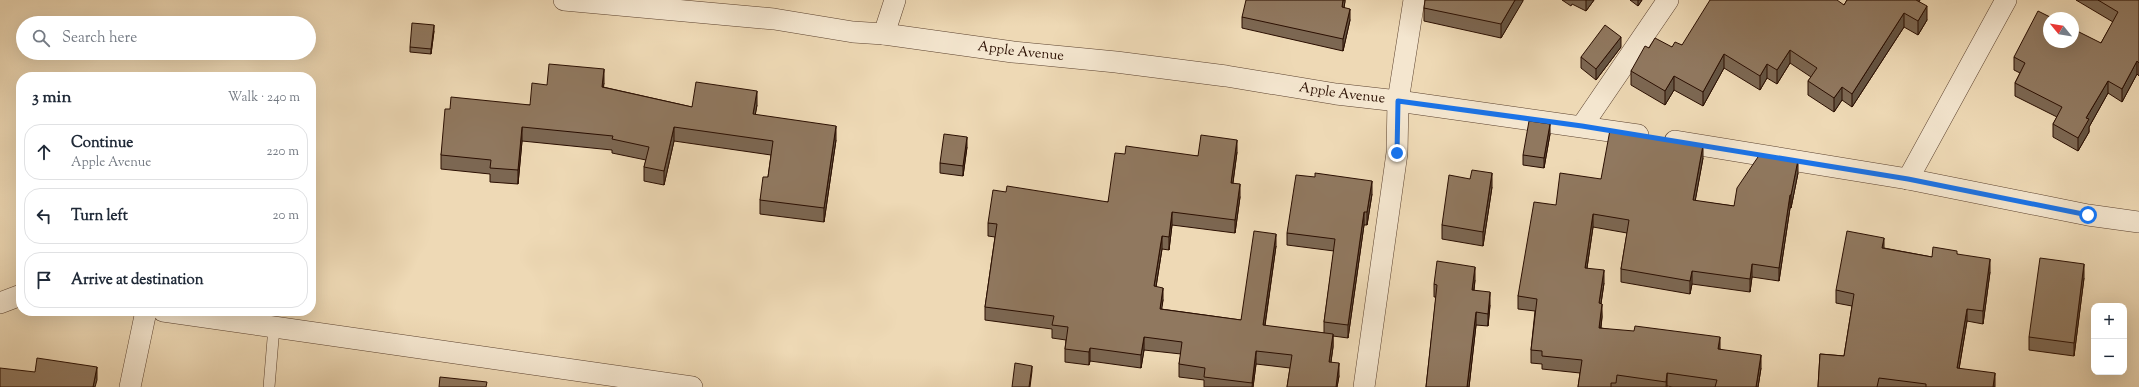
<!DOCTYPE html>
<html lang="en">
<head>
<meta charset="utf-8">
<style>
	:root { --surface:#fff; --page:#f2f2f3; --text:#1f2937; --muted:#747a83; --line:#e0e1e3 }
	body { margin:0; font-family:"Sorts Mill Goudy",serif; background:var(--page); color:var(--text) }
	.controls { position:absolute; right:12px; bottom:12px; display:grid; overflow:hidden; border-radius:8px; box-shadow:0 4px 16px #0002 }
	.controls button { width:36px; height:36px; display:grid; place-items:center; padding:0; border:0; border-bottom:1px solid var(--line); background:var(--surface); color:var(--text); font:20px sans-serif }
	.compass { position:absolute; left:2043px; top:12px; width:36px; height:36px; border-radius:50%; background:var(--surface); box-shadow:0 4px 16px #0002; rotate:300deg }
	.stop { position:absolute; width:12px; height:12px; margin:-9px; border:3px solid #1a73e8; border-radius:50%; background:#fff }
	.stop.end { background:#1a73e8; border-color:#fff; box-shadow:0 1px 4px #0008 }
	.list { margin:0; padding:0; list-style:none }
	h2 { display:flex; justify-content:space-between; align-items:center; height:52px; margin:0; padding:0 16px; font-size:17px }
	h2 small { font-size:13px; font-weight:400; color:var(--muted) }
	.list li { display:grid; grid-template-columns:26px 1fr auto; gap:12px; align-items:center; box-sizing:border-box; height:56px; margin:0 8px 8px; padding:0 8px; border:1px solid var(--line); border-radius:16px }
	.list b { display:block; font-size:15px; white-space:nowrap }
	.list p { margin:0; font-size:13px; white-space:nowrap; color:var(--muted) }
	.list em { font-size:13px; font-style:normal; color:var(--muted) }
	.icon { flex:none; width:22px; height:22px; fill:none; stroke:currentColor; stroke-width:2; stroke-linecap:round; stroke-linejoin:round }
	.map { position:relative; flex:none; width:2139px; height:387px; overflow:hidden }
	.search { position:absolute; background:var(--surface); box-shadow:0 4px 16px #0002; left:16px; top:16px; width:300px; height:44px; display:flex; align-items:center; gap:10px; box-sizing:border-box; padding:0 14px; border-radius:22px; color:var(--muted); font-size:15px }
	.panel { position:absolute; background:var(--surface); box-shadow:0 4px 16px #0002; left:16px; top:72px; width:300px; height:244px; border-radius:16px }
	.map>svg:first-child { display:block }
</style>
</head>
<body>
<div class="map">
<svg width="2139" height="387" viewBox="0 0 2139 387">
	<rect width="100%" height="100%" fill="#eed9b5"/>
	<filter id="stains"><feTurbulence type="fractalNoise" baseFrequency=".005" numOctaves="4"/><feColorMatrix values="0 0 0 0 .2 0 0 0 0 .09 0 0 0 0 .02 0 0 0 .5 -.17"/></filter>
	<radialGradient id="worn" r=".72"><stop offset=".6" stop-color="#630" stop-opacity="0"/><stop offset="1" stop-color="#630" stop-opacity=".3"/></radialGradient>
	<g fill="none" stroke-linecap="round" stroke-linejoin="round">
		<g stroke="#5b412e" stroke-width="12">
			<path id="lane" d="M269,387L274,327"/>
		</g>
		<g stroke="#5b412e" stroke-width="22">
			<g id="street">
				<path id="s1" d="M564,0L774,19L853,32L884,34L1013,52L1116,62L1226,76L1336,94L1398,101L1638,135"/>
				<path d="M884,34L895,0"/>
				<path d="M1582,126L1668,0"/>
				<path d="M1675,141L1908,179L2088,215L2139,222"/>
				<path d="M1908,179L2006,0"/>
				<path d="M0,303L21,295"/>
				<path d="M163,311L692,387"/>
				<path d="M130,387L146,311"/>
				<path d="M1364,387L1397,153L1398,101L1414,0"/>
			</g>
		</g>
		<use href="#lane" stroke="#f4e6cf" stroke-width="11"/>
		<use href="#street" stroke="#f4e6cf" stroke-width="21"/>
	</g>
	<path fill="#7c6752" stroke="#2a0e01" d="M1345,0L1344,7L1350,20L1343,51L1242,28V17Z
		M1523,0L1501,38L1424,21V8Z
		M1562,0H1594L1586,11L1572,4L1571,6Z
		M1630,0H1642L1638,6Z
		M1847,0H1920L1919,2L1927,20L1918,35L1904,27L1852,107L1842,100L1834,112L1808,95V81L1811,77L1790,63L1777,84L1767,78L1760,90L1724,68L1703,106L1674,90L1665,105L1631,85V71L1649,48L1672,47L1682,45L1844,5Z
		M2076,0H2139V76L2137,74L2122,102L2108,93L2089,127V132L2078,151L2053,137V124L2057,117L2015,96V83L2020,73L2014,70V57L2101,43L2113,22Z
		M434,31L431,54L410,52V47Z
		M1621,47L1596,80L1581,68V57Z
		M604,83L603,87L692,107L757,105L755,115L836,140L824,222L760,214V200L768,177L771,155L674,141L664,185L644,181V167L646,160L612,153V150L522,141L518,184L490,182V174L441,169V155L450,109L530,105L547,85Z
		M1550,134L1544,168L1523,165V155Z
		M967,147L963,176L940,173V163Z
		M1237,152L1233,183L1240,197L1235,233L1172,225L1169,250L1162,249L1156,287L1163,300L1161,309L1241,320L1276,246L1265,326L1324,333V322L1334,251L1287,245V233L1372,194L1367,225H1364L1348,338L1333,336V347L1331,362L1339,376L1337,387H1287L1290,368L1256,364L1253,387H1204V380L1179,377V364L1181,354L1144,350L1141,368L1090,361L1089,365L1065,362V349L1066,340L1052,338V329L985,320V307L995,237L988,236V223L1108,202L1125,154L1198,156Z
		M1703,158L1695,201L1734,206L1798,173L1791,208H1790L1779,281L1752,277L1750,292L1692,284L1690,294L1621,282V269L1627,233L1593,227L1587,268L1604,283L1601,304L1602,317L1601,328L1720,349L1761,368L1758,387H1673L1667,386V387H1578L1580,373L1542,369V364L1531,363V350L1535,311L1518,309V296L1556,205L1601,179Z
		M1470,179L1492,187L1483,246L1442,239V225Z
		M1884,248L1932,257L1957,254L1990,272L1983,324L1967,321L1959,369L1995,387H1818L1820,354L1844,356L1852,306L1836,303V290Z
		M2084,278L2074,356L2029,350V337Z
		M1475,280L1474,291L1490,305L1488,326L1476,325L1469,387H1426L1436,297H1434V284Z"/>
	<path fill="#655442" stroke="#2a0e01" d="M1343,0H1345V2L1342,18V7Z
		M1515,0H1523V1L1501,38V24Z
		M1586,0H1594L1586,11Z
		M1638,0H1642L1638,6Z
		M1927,6V20L1918,35V21Z
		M1350,9V20L1343,51V39Z
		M1904,13V27L1852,107V94Z
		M434,25V31L431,54V49Z
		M1621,37V47L1596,80V69Z
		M1790,50V63L1777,84V70Z
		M1724,54V68L1703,106V92Z
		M2137,61V74L2122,102V89Z
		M1767,64V78L1760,90V76Z
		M604,69V83L602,101V87Z
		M1674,76V90L1665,105V91Z
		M2108,81V93L2089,127V132L2078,151V138L2086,118Z
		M1842,87V100L1834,112V98Z
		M757,91V105L753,128V114Z
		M1550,124V134L1544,168V158Z
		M836,126V140L824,222V208Z
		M522,127V141L518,184V170Z
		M674,127V141L664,185V171Z
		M967,137V147L963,176V166Z
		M1237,140V152L1231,196V183Z
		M1703,145V158L1693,213V200Z
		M1798,160V173L1791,208V195Z
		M1492,173V187L1483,246V232Z
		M1372,181V194L1367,225V212Z
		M1240,184V197L1235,233V220Z
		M1790,195V208L1779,281V268Z
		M1172,212V225L1169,250V237Z
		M1364,212V225L1348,338V325Z
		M1593,214V227L1585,281V268Z
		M1276,234V246L1263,338V325Z
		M1162,236V249L1154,299V286Z
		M1884,238V251L1882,248Z
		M1990,259V272L1983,324V311Z
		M1752,264V277L1750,292V279Z
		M2084,264V278L2074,356V343Z
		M1475,267V280L1472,303V290Z
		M1604,270V283L1599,316V303Z
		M1692,271V284L1690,294V281Z
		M1163,288V300L1160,322V309Z
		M1490,292V305L1488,326V314Z
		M1602,304V317L1599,341V328Z
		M1967,309V321L1957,381V368Z
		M1476,312V325L1469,387H1467Z
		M1333,334V347L1329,375V362Z
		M1144,337V350L1141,368V355Z
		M1720,337V351L1718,349Z
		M1090,348V361L1089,365V352Z
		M1256,351V364L1253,387H1252Z
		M1761,355V368L1758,387H1756Z
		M1339,363V376L1337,387H1336Z
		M1032,366V371L1030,387H1029Z
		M97,367V380L95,387H93Z
		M1667,373V387H1666Z
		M1995,373V387H1993Z"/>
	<path fill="#90785f" stroke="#2a0e01" d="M1246,0H1343L1342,7L1350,9L1343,39L1242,17Z
		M1425,0H1515L1501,24L1424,8Z
		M1710,0H1837L1844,5L1847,0H1916L1927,6L1918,21L1904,13L1852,94L1842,87L1834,98L1808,81L1817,68L1790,50L1777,70L1767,64L1760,76L1724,54L1703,92L1674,76L1665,91L1631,71L1645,46L1649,48L1655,38L1672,47L1675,42L1682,45Z
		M2098,0H2139V63L2137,61L2122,89L2108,81L2086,118L2089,119L2078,138L2053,124L2062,107L2015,83L2025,63L2014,57L2038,11L2052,18H2049V42H2073V29L2101,43L2118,12Z
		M412,23L434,25L431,49L410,47Z
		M1605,25L1621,37L1596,69L1581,57Z
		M549,64L604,69L602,87L692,107L696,82L757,91L753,114L836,126L824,208L760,200L763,177H768L773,141L674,127L664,171L644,167L649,147L612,139L613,136L522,127L518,170L490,168L491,160L441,155L445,109H450L451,97L530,105L532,83L547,85Z
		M1529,121L1550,124L1544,158L1523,155Z
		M1610,130L1703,145L1693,200L1734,206L1737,188L1760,154L1798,160L1791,195H1790L1779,268L1752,264L1750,279L1692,271L1690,281L1621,269L1629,220L1593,214L1585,268L1604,270L1599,303L1602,304L1599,328L1634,331L1635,326L1720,337L1718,349L1761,355L1756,387H1715L1717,380L1667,373L1666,382L1617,375L1616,383H1611V387H1578L1582,360L1542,356V351L1531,350L1537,299L1518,296L1534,202L1556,205L1560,173L1601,179Z
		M944,134L967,137L963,166L940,163Z
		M1201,135L1237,140L1231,183L1240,184L1235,220L1172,212L1169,237L1162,236L1154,286L1163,288L1160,309L1241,320L1254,231L1276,234L1263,325L1333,334L1329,362L1339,363L1336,387H1287L1292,355L1256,351L1252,383L1204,377L1205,368L1179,364L1182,342L1144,337L1141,355L1090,348L1089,352L1065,349L1068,327L1052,325L1054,316L985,307L997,224L988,223L993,190L1006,192L1007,186L1108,202L1115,153L1125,154L1126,146L1198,156Z
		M1472,170L1492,173L1483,232L1442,225L1449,175L1470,179Z
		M1315,173L1372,181L1367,212H1364L1348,325L1324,322L1335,239L1287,233L1296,175L1315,177Z
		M1847,231L1884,238L1882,248L1932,257L1933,247L1957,251V254L1990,259L1983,311L1967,309L1957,368L1995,373L1993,387H1926V384L1879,378L1877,387H1818L1820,354L1844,356L1854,294L1836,290Z
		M2040,258L2084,264L2074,343L2029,337Z
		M1437,261L1475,267L1472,290L1490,292L1488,314L1476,312L1467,387H1426L1437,285L1434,284Z
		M37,358L97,367L93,387H0V368L35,372Z
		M1015,363L1032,366L1029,387H1012Z
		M440,377L487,382L486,387H439Z"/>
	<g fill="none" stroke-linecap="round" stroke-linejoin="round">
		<path stroke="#1a73e8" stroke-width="5" d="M1397,153L1398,101L1582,126L1908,179L2088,215"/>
	</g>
	<g text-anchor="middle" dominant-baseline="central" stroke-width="3" stroke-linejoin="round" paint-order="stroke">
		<g font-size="14" fill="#2a0e01" stroke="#f4e6cf">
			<text stroke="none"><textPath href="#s1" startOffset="460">Apple Avenue</textPath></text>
			<text stroke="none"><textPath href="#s1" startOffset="784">Apple Avenue</textPath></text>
		</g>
	</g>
	<rect width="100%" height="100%" filter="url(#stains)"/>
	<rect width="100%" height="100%" fill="url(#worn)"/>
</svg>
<div class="controls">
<button>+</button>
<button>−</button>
</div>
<svg class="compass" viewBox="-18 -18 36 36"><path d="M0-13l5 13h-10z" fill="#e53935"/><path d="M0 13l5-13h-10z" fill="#747a83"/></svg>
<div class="stop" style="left:2088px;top:215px"></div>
<div class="stop end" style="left:1397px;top:153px"></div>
<div class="search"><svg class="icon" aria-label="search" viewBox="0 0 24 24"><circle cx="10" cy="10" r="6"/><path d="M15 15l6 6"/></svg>Search here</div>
<section class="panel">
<h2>3 min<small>Walk · 240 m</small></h2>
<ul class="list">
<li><svg class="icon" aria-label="ahead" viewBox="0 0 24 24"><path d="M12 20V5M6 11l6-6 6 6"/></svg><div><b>Continue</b><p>Apple Avenue</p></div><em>220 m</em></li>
<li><svg class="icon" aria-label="left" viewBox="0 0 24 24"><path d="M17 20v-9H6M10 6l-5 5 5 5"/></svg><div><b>Turn left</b></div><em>20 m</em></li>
<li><svg class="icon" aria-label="arrive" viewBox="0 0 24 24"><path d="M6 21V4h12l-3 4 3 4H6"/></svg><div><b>Arrive at destination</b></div></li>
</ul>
</section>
</div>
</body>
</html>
